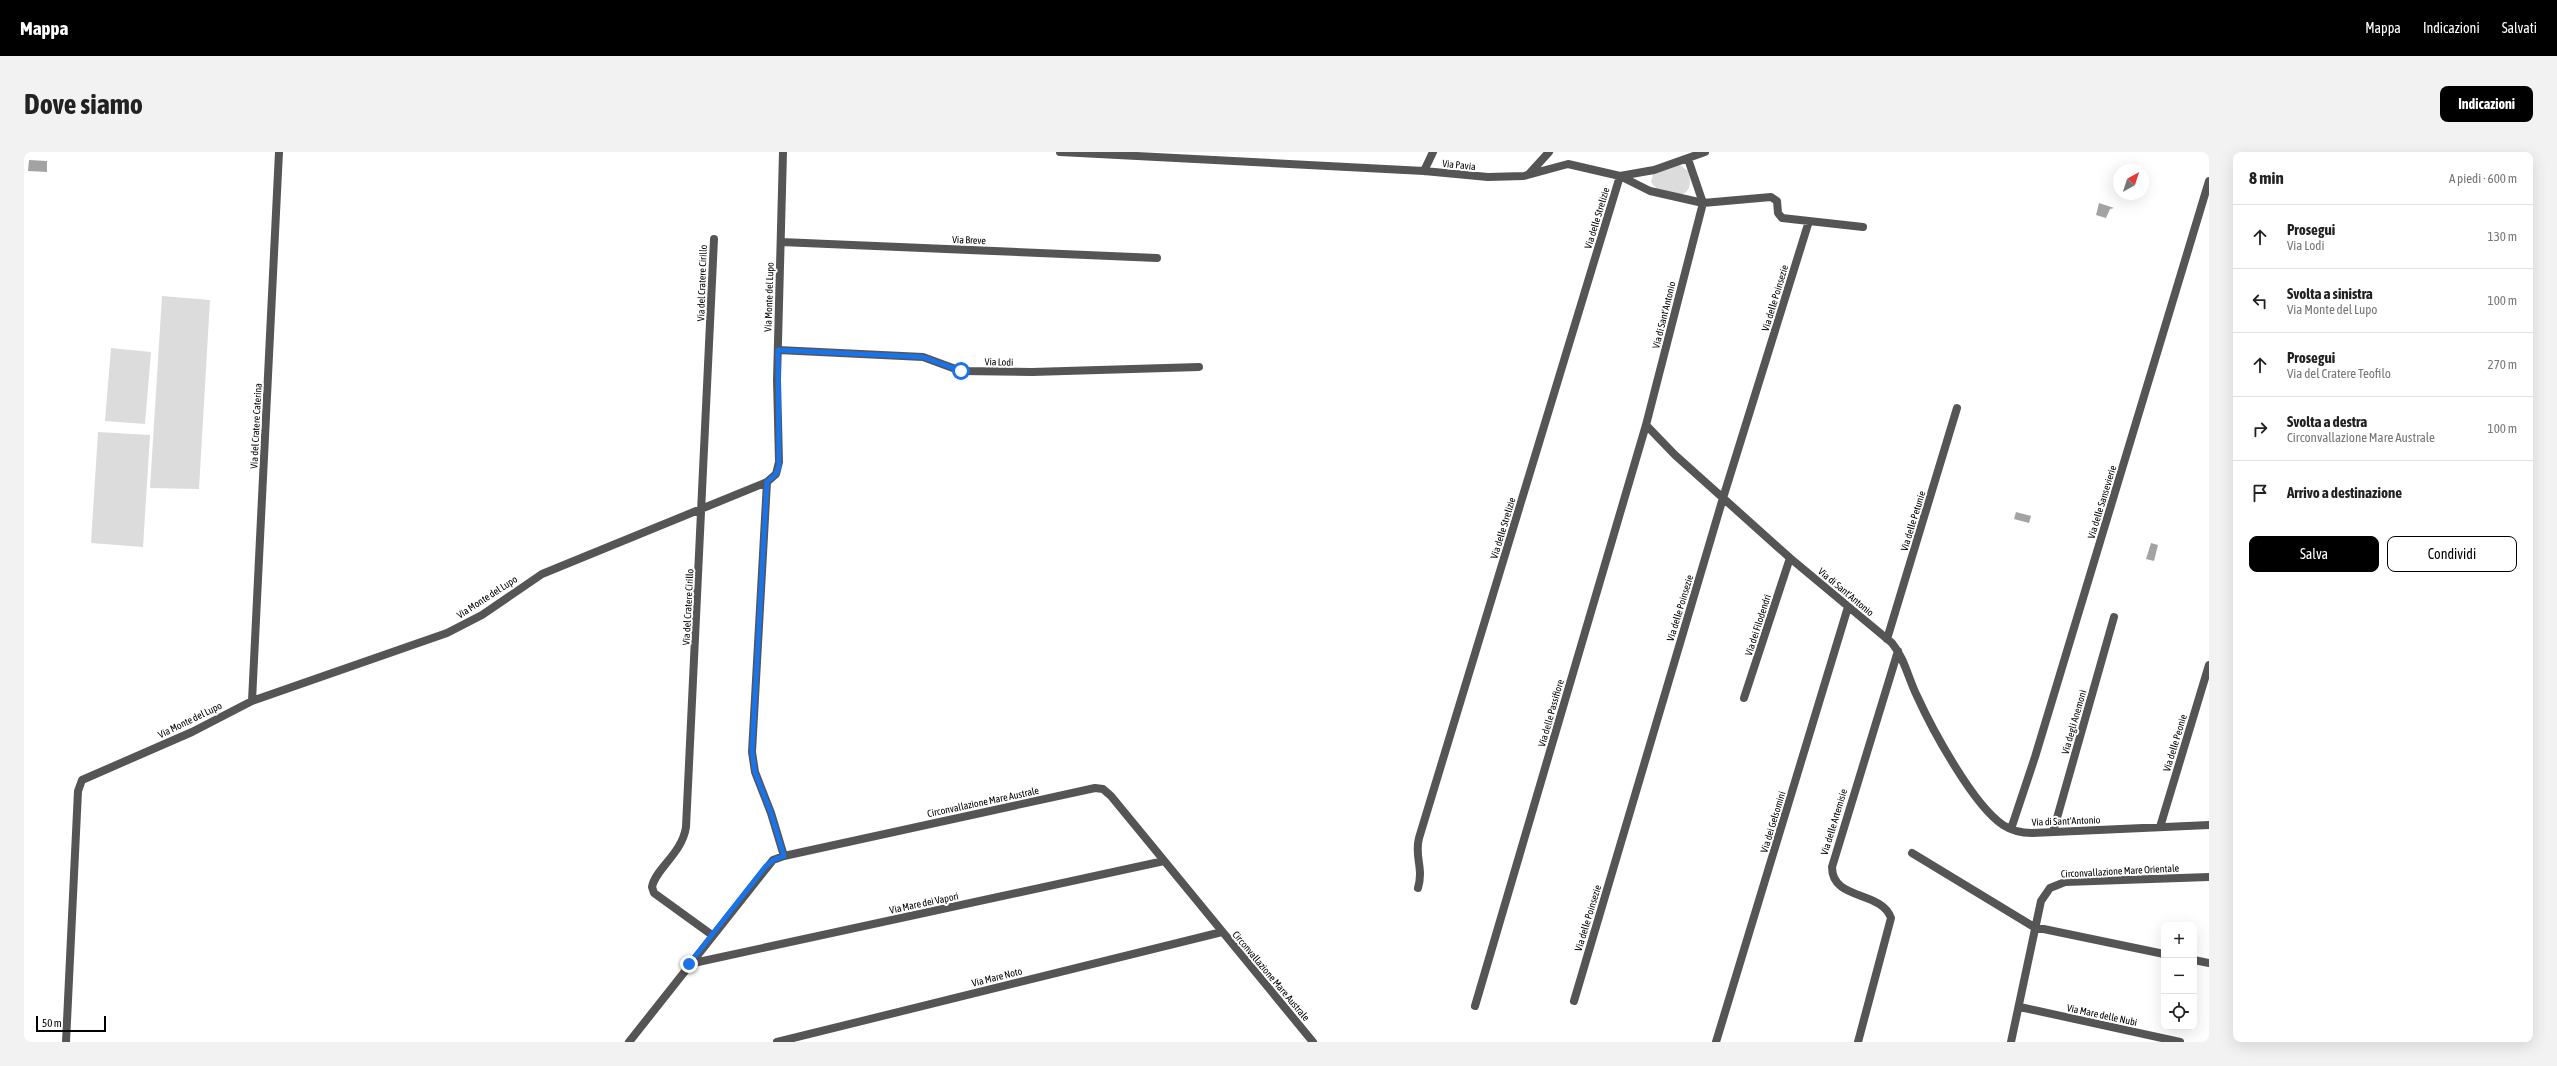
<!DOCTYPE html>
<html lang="it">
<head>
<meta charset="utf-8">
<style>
	:root { --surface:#fff; --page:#f2f2f2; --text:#222; --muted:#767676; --line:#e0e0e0; --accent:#000 }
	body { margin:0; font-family:"Asap Condensed",sans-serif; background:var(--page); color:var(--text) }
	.controls { position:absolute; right:12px; bottom:12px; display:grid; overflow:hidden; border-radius:8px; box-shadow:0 4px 16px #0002 }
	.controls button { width:36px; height:36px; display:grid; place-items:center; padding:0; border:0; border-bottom:1px solid var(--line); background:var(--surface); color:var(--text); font:20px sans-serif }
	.compass { position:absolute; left:2089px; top:12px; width:36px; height:36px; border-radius:50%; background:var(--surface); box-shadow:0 4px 16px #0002; rotate:39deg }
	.scale { position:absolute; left:12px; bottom:10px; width:70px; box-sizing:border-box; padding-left:4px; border:2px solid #000; border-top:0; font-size:11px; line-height:14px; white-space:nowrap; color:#000; -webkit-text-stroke:3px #fff; paint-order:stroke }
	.stop { position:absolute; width:12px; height:12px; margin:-9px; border:3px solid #1a73e8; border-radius:50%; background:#fff }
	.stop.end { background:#1a73e8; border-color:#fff; box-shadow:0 1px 4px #0008 }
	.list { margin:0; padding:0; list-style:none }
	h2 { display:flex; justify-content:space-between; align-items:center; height:52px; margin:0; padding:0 16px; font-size:17px }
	h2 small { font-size:13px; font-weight:400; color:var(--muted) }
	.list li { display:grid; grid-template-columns:26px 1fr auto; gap:12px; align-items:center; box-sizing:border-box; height:64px; padding:0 16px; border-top:1px solid var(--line) }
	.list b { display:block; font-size:15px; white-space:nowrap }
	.list p { margin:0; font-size:13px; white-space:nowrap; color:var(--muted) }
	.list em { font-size:13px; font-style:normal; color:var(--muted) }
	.actions { display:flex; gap:8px; padding:12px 16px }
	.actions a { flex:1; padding:9px 0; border:1px solid var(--accent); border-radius:8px; text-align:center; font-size:14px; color:var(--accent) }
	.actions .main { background:var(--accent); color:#fff }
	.icon { flex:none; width:22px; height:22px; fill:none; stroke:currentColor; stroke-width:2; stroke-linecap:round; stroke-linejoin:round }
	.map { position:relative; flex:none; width:2185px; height:890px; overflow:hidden; border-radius:8px }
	header { display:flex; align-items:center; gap:24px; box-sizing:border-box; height:56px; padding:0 20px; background:var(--accent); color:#fff }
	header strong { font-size:19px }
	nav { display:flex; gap:22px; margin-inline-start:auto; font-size:14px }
	.intro { display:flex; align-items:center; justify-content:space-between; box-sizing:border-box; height:96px; padding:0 24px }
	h1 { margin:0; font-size:28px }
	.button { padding:10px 18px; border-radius:8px; background:var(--accent); color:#fff; font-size:14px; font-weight:700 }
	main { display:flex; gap:24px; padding:0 24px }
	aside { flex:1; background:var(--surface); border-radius:8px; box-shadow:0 4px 16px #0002 }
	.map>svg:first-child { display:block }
</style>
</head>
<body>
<header>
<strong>Mappa</strong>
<nav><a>Mappa</a><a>Indicazioni</a><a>Salvati</a></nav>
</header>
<div class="intro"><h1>Dove siamo</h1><a class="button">Indicazioni</a></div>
<main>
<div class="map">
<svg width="2185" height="890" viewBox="0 0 2185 890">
	<rect width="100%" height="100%" fill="#fff"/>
	<path fill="#dcdcdc" d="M1656,13L1664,19C1675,55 1634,44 1627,30L1629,22Z
		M138,144L186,148L175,337L126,336Z
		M87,196L127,200L121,272L81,269Z
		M74,280L126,283L119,395L67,391Z"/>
	<path fill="#a3a3a3" d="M5,8L23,9V20L4,19Z
		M2075,51L2090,56L2086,57L2082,66L2072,63Z
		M1992,360L2007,364L2005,371L1990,367Z
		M2127,391L2134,393L2130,409L2122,407Z"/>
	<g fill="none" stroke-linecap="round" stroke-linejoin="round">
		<path stroke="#555" stroke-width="8" d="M1036,0L1400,19L1464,25L1500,24L1544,12L1596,24L1630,18L1681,0
			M1664,7L1679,51
			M1400,19L1409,0
			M1505,22L1525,0
			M1596,24L1626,39L1679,51L1747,45L1753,49L1754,61L1758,66L1839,75
			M1679,51L1622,273L1651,303L1766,406L1868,491C1881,507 1884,526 1893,544C1908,577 1949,653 1979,673C1988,679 1998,681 2008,681L2185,673
			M757,90L1133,106
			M754,198L899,205L937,219L1008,220L1175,215
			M743,330L728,600L731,620L747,661L760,704
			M1863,487L1933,256
			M1720,546L1766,406
			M228,549L255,0
			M2136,675L2185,513
			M1987,677L2011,605L2185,29
			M2029,680L2090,465
			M1888,701L2010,775L2140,802
			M1394,736C1400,715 1390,705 1395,686L1596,24
			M688,783L630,741L628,735C631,717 658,702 662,675L690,87
			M2170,808L2185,811
			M665,812L1140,709
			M1550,849L1699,346L1785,69
			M1451,854L1622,273
			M1996,855L2156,890
			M42,890L54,639L58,628L168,580L228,549L423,481L458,463L518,422L743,330L752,322L755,310L753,228L759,0
			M605,890L749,708L760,704L1071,636L1079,637L1087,644L1289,890
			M753,890L1198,780
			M1692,890L1824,455
			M1834,890L1867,766C1857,738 1808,749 1808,715L1874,499
			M1987,890L2017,749L2026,736L2041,730L2185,725"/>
	</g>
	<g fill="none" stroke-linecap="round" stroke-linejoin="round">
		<path stroke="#1a73e8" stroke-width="5" d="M665,812L741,715L749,708L760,704L747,661L731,620L728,600L743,330L752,322L755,314L754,198L899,205L937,219"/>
	</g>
	<g text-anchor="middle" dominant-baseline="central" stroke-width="4" stroke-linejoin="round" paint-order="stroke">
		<g font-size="10" fill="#000" stroke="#fff">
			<text transform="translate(1435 13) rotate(6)">Via Pavia</text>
			<text transform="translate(1573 66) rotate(-73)">Via delle Strelizie</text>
			<text transform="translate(945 88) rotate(2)">Via Breve</text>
			<text transform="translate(678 131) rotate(-88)">Via del Cratere Cirillo</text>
			<text transform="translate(745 145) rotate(-88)">Via Monte del Lupo</text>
			<text transform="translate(1751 146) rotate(-73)">Via delle Poinsezie</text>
			<text transform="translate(1640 163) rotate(-76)">Via di Sant'Antonio</text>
			<text transform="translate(975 210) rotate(1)">Via Lodi</text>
			<text transform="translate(232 274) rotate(-87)">Via del Cratere Caterina</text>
			<text transform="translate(2078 350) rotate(-73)">Via delle Sansevierie</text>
			<text transform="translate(1889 369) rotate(-73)">Via delle Petunie</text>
			<text transform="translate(1479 376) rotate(-73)">Via delle Strelizie</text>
			<text transform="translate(1822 440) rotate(40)">Via di Sant'Antonio</text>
			<text transform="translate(463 445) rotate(-33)">Via Monte del Lupo</text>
			<text transform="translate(664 455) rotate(-87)">Via del Cratere Cirillo</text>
			<text transform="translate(1656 456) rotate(-73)">Via delle Poinsezie</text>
			<text transform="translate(1734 473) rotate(-72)">Via dei Filodendri</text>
			<text transform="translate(1527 561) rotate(-74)">Via delle Passifiore</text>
			<text transform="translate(166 568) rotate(-26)">Via Monte del Lupo</text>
			<text transform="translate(2050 570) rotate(-74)">Via degli Anemoni</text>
			<text transform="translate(2151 591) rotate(-73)">Via delle Peonie</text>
			<text transform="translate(959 650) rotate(-12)">Circonvallazione Mare Australe</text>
			<text transform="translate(2042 669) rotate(-2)">Via di Sant'Antonio</text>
			<text transform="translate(1749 670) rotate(-73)">Via dei Gelsomini</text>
			<text transform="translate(1810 670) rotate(-73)">Via delle Artemisie</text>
			<text transform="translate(2096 719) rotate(-3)">Circonvallazione Mare Orientale</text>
			<text transform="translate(900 751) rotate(-12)">Via Mare dei Vapori</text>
			<text transform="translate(1564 766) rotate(-73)">Via delle Poinsezie</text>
			<text transform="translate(1247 824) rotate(50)">Circonvallazione Mare Australe</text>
			<text transform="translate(973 825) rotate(-14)">Via Mare Noto</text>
			<text transform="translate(2078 863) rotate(12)">Via Mare delle Nubi</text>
		</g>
	</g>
</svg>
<div class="controls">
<button>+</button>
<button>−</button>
<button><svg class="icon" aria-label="locate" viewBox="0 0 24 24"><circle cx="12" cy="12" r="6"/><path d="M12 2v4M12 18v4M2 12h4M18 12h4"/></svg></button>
</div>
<svg class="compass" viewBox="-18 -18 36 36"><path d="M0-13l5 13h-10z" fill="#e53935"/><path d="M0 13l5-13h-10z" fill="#767676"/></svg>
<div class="scale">50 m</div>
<div class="stop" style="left:937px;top:219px"></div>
<div class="stop end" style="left:665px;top:812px"></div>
</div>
<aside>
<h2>8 min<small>A piedi · 600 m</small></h2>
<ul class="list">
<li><svg class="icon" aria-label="ahead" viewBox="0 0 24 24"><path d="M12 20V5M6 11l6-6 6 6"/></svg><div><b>Prosegui</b><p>Via Lodi</p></div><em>130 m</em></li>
<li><svg class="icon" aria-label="left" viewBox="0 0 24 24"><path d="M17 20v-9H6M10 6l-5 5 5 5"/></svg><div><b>Svolta a sinistra</b><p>Via Monte del Lupo</p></div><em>100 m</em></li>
<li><svg class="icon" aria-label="ahead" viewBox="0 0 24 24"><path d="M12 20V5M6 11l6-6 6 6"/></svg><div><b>Prosegui</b><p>Via del Cratere Teofilo</p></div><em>270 m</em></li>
<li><svg class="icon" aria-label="right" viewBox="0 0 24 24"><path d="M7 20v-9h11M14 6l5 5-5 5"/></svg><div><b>Svolta a destra</b><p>Circonvallazione Mare Australe</p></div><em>100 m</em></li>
<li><svg class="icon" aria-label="arrive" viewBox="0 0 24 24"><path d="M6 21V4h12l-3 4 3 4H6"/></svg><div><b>Arrivo a destinazione</b></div></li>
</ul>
<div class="actions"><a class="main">Salva</a><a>Condividi</a></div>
</aside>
</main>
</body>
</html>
